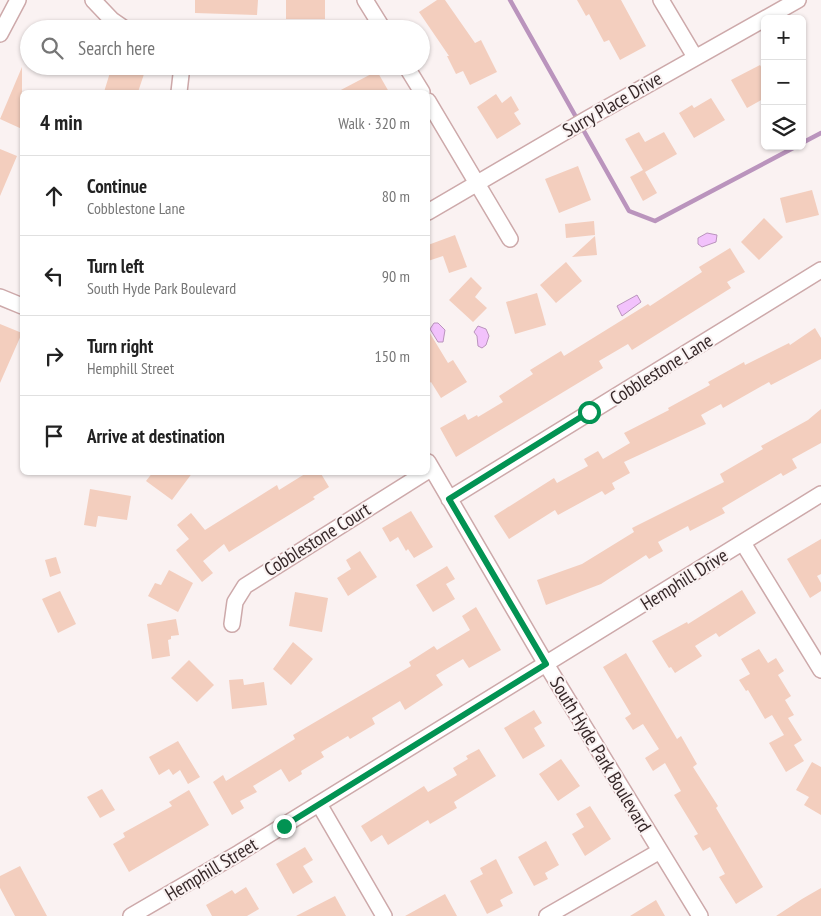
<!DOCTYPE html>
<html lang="en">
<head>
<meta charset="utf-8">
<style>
	:root { --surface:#fff; --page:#f6f6f6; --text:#222; --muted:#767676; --line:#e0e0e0 }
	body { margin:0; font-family:"PT Sans Narrow",sans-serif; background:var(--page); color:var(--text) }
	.controls { position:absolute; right:15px; top:15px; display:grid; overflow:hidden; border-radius:8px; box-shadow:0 1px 4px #0004 }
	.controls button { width:45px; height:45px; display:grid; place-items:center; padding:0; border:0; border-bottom:1px solid var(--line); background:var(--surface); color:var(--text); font:25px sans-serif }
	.stop { position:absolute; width:15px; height:15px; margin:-11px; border:4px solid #029353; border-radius:50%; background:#fff }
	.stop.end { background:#029353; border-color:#fff; box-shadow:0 1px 5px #0008 }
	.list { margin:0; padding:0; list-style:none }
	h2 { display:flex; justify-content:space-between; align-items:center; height:65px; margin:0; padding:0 20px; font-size:21px }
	h2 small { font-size:16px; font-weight:400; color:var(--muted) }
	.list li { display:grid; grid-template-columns:32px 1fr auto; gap:15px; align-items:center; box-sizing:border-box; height:80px; padding:0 20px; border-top:1px solid var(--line) }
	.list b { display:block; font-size:19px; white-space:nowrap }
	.list p { margin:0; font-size:16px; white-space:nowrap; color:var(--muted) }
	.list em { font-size:16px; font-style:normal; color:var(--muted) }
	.icon { flex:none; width:28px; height:28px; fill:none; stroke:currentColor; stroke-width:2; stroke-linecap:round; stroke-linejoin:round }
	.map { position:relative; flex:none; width:821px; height:916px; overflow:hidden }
	.search { position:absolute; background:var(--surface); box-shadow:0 1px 4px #0004; left:20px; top:20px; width:410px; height:55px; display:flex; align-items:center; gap:12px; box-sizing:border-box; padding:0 18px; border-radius:28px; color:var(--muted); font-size:19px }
	.panel { position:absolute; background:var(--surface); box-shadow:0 1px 4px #0004; left:20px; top:90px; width:410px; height:385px; border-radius:8px }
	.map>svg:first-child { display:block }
</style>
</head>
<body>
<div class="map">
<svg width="821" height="916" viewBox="0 0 821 916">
	<rect width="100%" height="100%" fill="#faf2f2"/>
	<path fill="#f2c2fc" stroke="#ba94bd" d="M707,233L717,235L716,242L702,247L698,244V238Z
		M637,295L641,302L622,316L617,306Z
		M434,323H438L445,330L443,342H438L430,329Z
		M478,326L486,329L489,336L486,345L482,348L478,346L477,336L474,332Z"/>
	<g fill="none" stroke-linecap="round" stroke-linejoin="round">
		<path stroke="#ba94bd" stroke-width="4.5" d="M510,0L629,211L655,221L797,146
			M802,143L821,133"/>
	</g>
	<path fill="#f3cebe" d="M195,0H258L257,15L195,13Z
		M286,0H325V19H286Z
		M437,0H445L475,43L481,40L497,72L470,85L463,71L456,74L447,56H449L419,12Z
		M577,0H621L646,46L620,60L609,40L604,42L589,14L586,16Z
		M760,65L765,73V98L747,108L731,80Z
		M112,66H120L144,74L138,92H104Z
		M22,67V129L0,119Z
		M377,71L389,92H337Z
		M496,94L502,103L511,96L519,110L514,113L521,124L497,139L477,107Z
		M711,98L725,120L694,138L679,113L692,105L694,108Z
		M639,132L645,142L664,132L677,154L645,172L657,193L643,201L630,177L643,170L625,139Z
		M0,149L17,156L0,196Z
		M578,166L591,200L559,213L545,179Z
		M812,190L819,215L786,223L780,198Z
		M764,218L783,237L759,260L741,242Z
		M594,221L595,235L566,238L565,224Z
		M455,235L467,267L449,273L443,256L428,261V245Z
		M595,236L597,255L572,257Z
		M730,248L745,272L727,282L731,288L632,350L628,344L599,361L603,368L456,457L440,428L465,414L468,420L477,415L478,417L503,402L499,396L533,374L530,370L561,351L564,356L648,304L650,306L702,272L699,267Z
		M566,262L582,281L556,303L540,285Z
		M471,277L482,288L475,297L487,308L473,322L449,300Z
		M537,293L546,325L515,334L506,302Z
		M0,324L22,333L0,383Z
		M815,328L821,338V359L771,385L769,382L723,408L721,404L701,415L706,424L624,462L630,473L612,483L615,489L605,495L602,491L558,515L555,510L509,539L494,516L554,478L557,483L588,466L584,459L598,451L603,459L630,443L624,433L669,410L668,408L710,385L708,382L744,362L745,365L789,343L790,345Z
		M428,330L448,363L453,360L467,382L441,398L431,382L428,384Z
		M821,409V443L792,459L797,468L783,476L781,473L722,508L725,513L690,531L688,526L658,542L663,551L649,559L646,555L601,584L546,605L537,580L582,564L634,532L632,528L724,482L720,474L763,449L761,446L808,420Z
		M153,472H193L172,500L146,481Z
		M308,472H320L329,487L313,497L315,499L229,552L224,544L203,561L213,573L202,582L176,550L189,539L177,525L191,513L205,530L277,485L279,490Z
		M90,489L131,496L127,520L98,516L96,527L84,525Z
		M411,511L433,547L414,558L408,549L406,551L398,537L390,542L382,528Z
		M821,539V574L817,576L821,583V591L810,598L787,559Z
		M360,551L377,577L348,596L337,578L351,569L346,560Z
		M56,557L61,573L50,577L45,560Z
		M447,566L455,579L446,584L455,599L433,612L416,585Z
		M169,570L193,583L178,612L148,596L155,583L161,585Z
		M742,590L756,613L719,637L716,633L695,646L702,656L675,673L671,667L669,668L652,641L687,622L688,624Z
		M60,591L76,624L58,633L42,599Z
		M295,592L328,598L322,632L289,626Z
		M476,607L501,650L469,668L463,659L436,675L443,685L405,710L400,701L372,718L375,724L350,739L348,736L321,752L324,757L301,771L302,774L289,782L281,769L253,786L257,792L240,801L244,808L232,815L213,782L223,775L226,781L295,739L293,735L411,666L409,662L434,646L437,650L470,630L462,616Z
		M176,619L179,635L171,636V639L168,640L170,656L152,659L147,624Z
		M293,642L313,659L291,685L273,669Z
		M759,649L768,663L776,658L784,671L778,675L791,696L785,700L794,715L788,718L802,740L794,745L804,761L786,772L769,743L784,735L772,715L765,719L748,690L746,691L739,680L750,674L741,659Z
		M626,653L677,739L681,736L697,764L693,767L718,806L716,808L763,887L736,904L719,877L725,874L710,847L703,851L694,836L698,834L674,795L681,791L665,763L653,771L645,758L659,749L643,724L633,730L625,718L631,714L603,667Z
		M189,660L214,685L197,702L171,678Z
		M243,679L244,685L264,682L267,705L232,709L229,680Z
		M534,710L542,723L534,728L545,746L523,759L504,728Z
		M178,741L200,777L188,784L180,770L173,775L169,769L159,775L149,757Z
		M479,749L496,776L454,802L457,808L430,824L428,820L388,845L382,835L371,842L361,826L424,786L428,792L457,775L453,768L468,759L466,756Z
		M561,759L580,786L558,801L539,774Z
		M812,762L821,767V815L804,805L809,797L796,790Z
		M102,789L115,810L100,818L87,797Z
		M189,790L209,825L129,872L113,844L125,837L123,833L172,806L169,802Z
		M590,806L611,839L585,856L572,834L584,827L576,814Z
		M546,841L559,865L545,873L548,879L534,886L518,857Z
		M305,847L313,860L303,866L313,882L293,894L276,864Z
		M496,859L513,893L500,900L503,906L487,914L470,881L483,874L480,868Z
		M20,866L47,916H15L0,888V876Z
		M246,887L259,909L247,916H212L206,905L232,890L235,894Z
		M821,888V916H776L802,899Z
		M445,894L457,916H405Z
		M335,896L346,916H296Z
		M656,900L665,916H630Z"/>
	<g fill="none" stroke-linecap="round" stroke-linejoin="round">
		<g stroke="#cda9aa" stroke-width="18">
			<path id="minor" d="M93,0L112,20L125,29
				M365,0L383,29
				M661,0L695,57
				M0,34L18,0
				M406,66L422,92
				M179,92L182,66
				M428,101L510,239
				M428,212L587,119L798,0
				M0,297L22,306
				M428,462L546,664L700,916
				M449,499L821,270
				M743,543L821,670
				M232,624L235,602L245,586L426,472
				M319,804L384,916
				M131,916L239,853L821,494
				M547,916L660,851"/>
		</g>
		<use href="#minor" stroke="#fff" stroke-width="15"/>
	</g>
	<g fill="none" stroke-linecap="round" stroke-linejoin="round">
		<path stroke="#029353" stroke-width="6" d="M284,826L546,664L449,499L589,412"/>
	</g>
	<g text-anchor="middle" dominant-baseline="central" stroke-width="4" stroke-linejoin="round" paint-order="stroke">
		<g font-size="19" fill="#37292a" stroke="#faf2f2">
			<text transform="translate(612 104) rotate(-30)">Surry Place Drive</text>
			<text transform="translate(661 369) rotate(-32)">Cobblestone Lane</text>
			<text transform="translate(317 539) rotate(-32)">Cobblestone Court</text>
			<text transform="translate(684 579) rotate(-32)">Hemphill Drive</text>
			<text transform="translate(601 754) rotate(59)">South Hyde Park Boulevard</text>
			<text transform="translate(211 869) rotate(-31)">Hemphill Street</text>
		</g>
	</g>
</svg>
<div class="controls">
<button>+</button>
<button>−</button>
<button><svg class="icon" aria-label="layers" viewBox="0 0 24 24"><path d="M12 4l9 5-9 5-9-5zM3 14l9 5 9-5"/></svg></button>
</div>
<div class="stop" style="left:589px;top:412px"></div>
<div class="stop end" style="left:284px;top:826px"></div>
<div class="search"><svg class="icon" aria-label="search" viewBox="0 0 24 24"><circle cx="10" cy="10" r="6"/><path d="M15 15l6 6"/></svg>Search here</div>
<section class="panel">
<h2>4 min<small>Walk · 320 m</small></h2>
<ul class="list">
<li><svg class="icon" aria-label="ahead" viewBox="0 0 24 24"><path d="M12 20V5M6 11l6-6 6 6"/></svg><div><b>Continue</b><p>Cobblestone Lane</p></div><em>80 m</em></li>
<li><svg class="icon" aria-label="left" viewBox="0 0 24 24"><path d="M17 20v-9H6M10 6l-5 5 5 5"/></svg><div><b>Turn left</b><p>South Hyde Park Boulevard</p></div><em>90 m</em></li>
<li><svg class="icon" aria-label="right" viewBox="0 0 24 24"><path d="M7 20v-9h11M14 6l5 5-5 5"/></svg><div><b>Turn right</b><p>Hemphill Street</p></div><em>150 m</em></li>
<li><svg class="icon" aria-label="arrive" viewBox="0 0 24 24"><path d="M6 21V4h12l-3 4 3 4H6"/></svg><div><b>Arrive at destination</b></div></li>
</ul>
</section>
</div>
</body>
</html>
